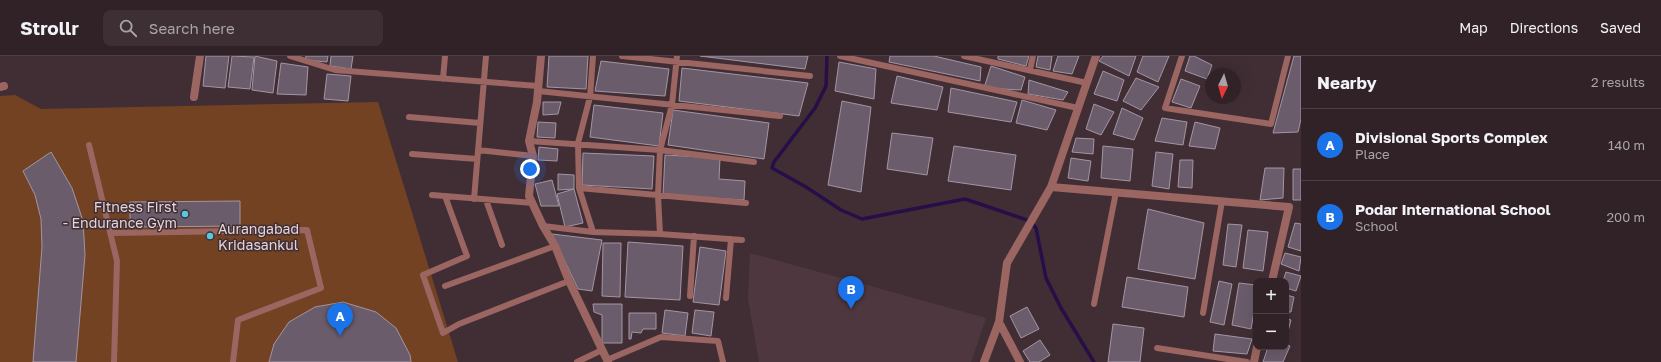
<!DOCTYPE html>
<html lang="en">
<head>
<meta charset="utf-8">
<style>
	:root { --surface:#312228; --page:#3d2f34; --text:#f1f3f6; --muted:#a8a4a8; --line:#4c3f45; --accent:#1a73e8 }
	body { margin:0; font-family:"Golos Text",sans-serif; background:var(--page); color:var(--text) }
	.controls { position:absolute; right:12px; bottom:12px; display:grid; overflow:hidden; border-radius:8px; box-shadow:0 4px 16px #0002 }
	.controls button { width:36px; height:36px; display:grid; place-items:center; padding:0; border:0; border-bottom:1px solid var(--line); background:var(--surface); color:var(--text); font:20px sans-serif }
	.compass { position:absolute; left:1205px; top:12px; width:36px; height:36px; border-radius:50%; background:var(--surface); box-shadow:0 4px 16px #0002; rotate:185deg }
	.you { position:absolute; left:530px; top:113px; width:14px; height:14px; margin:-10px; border:3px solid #fff; border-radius:50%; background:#1a73e8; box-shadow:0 0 0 6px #1a73e833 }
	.badge { display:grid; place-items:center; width:26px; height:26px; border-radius:50%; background:var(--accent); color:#fff; font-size:13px; font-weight:700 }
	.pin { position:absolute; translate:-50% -33px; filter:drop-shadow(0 1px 2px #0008) }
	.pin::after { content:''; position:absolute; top:21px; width:14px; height:12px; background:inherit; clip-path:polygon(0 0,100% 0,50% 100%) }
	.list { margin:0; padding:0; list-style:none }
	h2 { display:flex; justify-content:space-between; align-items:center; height:52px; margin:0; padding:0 16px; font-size:17px }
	h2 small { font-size:13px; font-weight:400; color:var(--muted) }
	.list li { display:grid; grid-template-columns:26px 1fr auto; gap:12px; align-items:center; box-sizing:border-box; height:72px; padding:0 16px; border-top:1px solid var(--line) }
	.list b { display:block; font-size:15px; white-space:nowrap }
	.list p { margin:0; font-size:13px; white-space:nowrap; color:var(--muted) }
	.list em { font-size:13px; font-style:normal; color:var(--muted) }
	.icon { flex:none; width:22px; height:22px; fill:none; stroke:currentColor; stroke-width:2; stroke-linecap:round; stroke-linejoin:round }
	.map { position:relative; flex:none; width:1301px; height:306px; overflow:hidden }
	header { display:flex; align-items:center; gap:24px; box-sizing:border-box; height:56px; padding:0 20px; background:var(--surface); border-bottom:1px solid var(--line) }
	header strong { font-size:19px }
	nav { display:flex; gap:22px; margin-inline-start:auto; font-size:14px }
	.search { width:280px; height:36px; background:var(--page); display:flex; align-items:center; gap:10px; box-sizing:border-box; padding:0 14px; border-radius:8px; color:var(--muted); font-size:15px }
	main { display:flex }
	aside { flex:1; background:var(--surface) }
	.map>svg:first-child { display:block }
</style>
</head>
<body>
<header>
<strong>Strollr</strong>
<div class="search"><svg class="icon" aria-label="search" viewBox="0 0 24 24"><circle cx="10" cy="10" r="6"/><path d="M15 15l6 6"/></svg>Search here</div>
<nav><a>Map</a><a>Directions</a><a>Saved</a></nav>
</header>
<main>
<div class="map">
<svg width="1301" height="306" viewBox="0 0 1301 306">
	<rect width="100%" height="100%" fill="#412e35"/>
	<path fill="#4f3740" d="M750,197L986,262L971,306H759L748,243Z"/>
	<path fill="#734222" d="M15,39L41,53L378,46L458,306H0V40Z"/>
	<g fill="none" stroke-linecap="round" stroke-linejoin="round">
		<path stroke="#260f48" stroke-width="3.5" d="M827,0L826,30L815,52L774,106L772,112L806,131L841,154L862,163L965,143L1030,165L1036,172L1046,222L1061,252L1094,306"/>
	</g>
	<path fill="#6a5c6a" stroke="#a495a4" d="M206,0H229L225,32L203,30Z
		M232,0L254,1L250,33L228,31Z
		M255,0L277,5L273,37L252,34Z
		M306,0H328L327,6L305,4Z
		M331,0H353L351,13L330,10Z
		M549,0H588L586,33L547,31Z
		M700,0H808L805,13Z
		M890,0H934L981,11L980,25L889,6Z
		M998,0H1029L1026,10L998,3Z
		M1038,0H1052L1050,14L1036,11Z
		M1058,0H1079L1072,18L1053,15Z
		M1103,0H1136L1129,20L1099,5Z
		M1143,0H1169L1158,26L1137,16Z
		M1190,0H1194L1212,9L1207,23L1185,15Z
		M1294,0H1301V63L1298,76L1273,77Z
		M601,5L669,13L665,40L595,35Z
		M839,6L876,13L874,43L835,35Z
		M281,7L308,11L306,39L277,38Z
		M991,10L1025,21L1021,34L984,32Z
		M682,12L808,27L799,60L679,45Z
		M1103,15L1124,24L1117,45L1094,38Z
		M327,18L351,20L348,45L324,43Z
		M897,20L943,31L937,54L891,47Z
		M1136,22L1159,31L1141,54L1123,45Z
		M1181,23L1200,30L1191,52L1172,46Z
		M1029,24L1068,36L1063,44L1028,38Z
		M951,32L1017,46L1011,66L948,56Z
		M1022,44L1056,54L1047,74L1016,67Z
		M842,45L871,51L861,136L828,129Z
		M543,46H561L558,58L543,59Z
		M1094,48L1114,56L1101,79L1086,73Z
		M594,49L663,57L659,90L590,81Z
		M1122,52L1143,62L1134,84L1113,78Z
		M673,54L769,67L764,103L668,89Z
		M1162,62L1187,66L1183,89L1155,85Z
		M538,66L556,67L555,82L537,81Z
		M1195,66L1220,72L1215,93L1189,90Z
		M892,77L933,82L927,119L887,113Z
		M1076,82L1094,83L1093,98L1072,96Z
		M954,90L1016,99L1011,134L948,125Z
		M1103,90L1133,93L1130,125L1101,122Z
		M539,91L558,93L557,105L538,104Z
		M51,96L72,132L83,165L85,199L76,306H33L42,191L41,163L35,139L23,115Z
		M1156,96L1173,98L1169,133L1152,130Z
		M583,97L654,100L652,133L582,129Z
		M665,99L720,102L719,123L745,125L744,144L663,139Z
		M1071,102L1091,105L1088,125L1068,122Z
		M1180,104H1193L1192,132L1178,131Z
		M1265,112H1284L1283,142L1260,144Z
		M1293,113H1301V144H1293Z
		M558,118L574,119V133L558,134Z
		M552,124L559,150H541L535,128Z
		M574,133L583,167L565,171L557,138Z
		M240,145V170L130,171V146Z
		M1148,153L1204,167L1195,223L1138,213Z
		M1295,167L1301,168V195L1288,191Z
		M1228,168L1242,169L1236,211L1223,209Z
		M1248,174L1268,176L1263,215L1243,212Z
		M552,178L602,184L592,235L578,233Z
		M628,186L683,190L680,244L625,241Z
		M603,187H621L620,241L602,240Z
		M700,191L726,195L719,249L693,246Z
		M1285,197L1301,201L1299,215L1281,208Z
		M1286,216L1301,220L1296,235L1286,232V225H1283Z
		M1127,221L1188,231L1184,261L1122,251Z
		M1219,225L1232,228L1224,269L1210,266Z
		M1239,227L1256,229V244L1251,273L1232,269Z
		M1286,239L1294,241L1291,256H1286Z
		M343,246L376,256L396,272L410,299L411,306H269L274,288L289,266L315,251Z
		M593,248H622V287H602V259L594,256Z
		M1027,251L1039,273L1021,282L1010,260Z
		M665,254L688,257L685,280L662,277Z
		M695,254L714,256L711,280L692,277Z
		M629,257H656V273H643L641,277L632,276L631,283H629Z
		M1286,262L1291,264L1286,283Z
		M1113,268L1144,272L1140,306H1108Z
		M1215,278L1252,283L1247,298L1213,295Z
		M1040,284L1050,299L1039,306H1030L1023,295Z
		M1286,289L1290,290L1283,306H1263L1268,291H1286Z"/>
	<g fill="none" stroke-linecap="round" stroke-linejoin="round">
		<path stroke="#9b6561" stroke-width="6" d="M290,0L335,14L538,30
			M622,0L810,20
			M840,0L1078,52
			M964,0L1087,27
			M1182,0L1165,52L1271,68L1288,0
			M1030,14L1033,0
			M443,23L445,0
			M538,35L780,60
			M409,61L480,67
			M529,85L660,94L754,106
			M89,89L117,205L114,306
			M478,94L533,100
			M412,98L477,103
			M579,132L746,147
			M432,139L533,147
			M445,140L467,200L423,219L443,277L459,268L569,225
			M474,143L486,0
			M486,144L502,189
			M543,170L593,176L660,178L742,184
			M593,176L579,132L578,87L590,41L593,0
			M111,177L307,174L321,232L238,264L233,306
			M660,178L658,140L660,94L672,49L677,0
			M445,230L555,190
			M690,240L694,180
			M726,242L731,183
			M1094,248L1116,136
			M1203,257L1222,145
			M1157,292L1247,306
			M607,304L661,281L718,285L723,306
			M577,306L602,294"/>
		<path stroke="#9b6561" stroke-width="8" d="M541,0L537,46L529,85L533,100L529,140L543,170L555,190L569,225L608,306
			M0,31L4,30
			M194,41L200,0
			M1051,131L1289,151L1272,225
			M999,266L1020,306
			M984,306L999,266L1007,207L1051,131L1096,0
			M1254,306L1257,291"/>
	</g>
	<g fill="#55cadf" stroke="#412e35" stroke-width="1.5">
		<circle cx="185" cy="158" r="4"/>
		<circle cx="210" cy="180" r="4"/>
	</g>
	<g text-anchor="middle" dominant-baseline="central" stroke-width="3" stroke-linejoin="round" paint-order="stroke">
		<g font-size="14" fill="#e2d6da" stroke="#412e35" text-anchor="end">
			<text x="177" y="150">Fitness First<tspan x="177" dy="16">- Endurance Gym</tspan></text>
			<text x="218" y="172" text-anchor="start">Aurangabad<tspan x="218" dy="16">Kridasankul</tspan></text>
		</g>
	</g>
</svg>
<div class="controls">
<button>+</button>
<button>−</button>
</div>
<svg class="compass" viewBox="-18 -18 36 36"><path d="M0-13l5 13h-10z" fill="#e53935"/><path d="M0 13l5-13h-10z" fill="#a8a4a8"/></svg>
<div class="you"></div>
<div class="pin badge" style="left:340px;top:280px">A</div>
<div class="pin badge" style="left:851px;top:253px">B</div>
</div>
<aside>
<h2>Nearby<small>2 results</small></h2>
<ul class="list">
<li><span class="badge">A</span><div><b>Divisional Sports Complex</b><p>Place</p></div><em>140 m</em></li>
<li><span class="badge">B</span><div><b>Podar International School</b><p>School</p></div><em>200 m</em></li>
</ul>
</aside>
</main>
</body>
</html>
